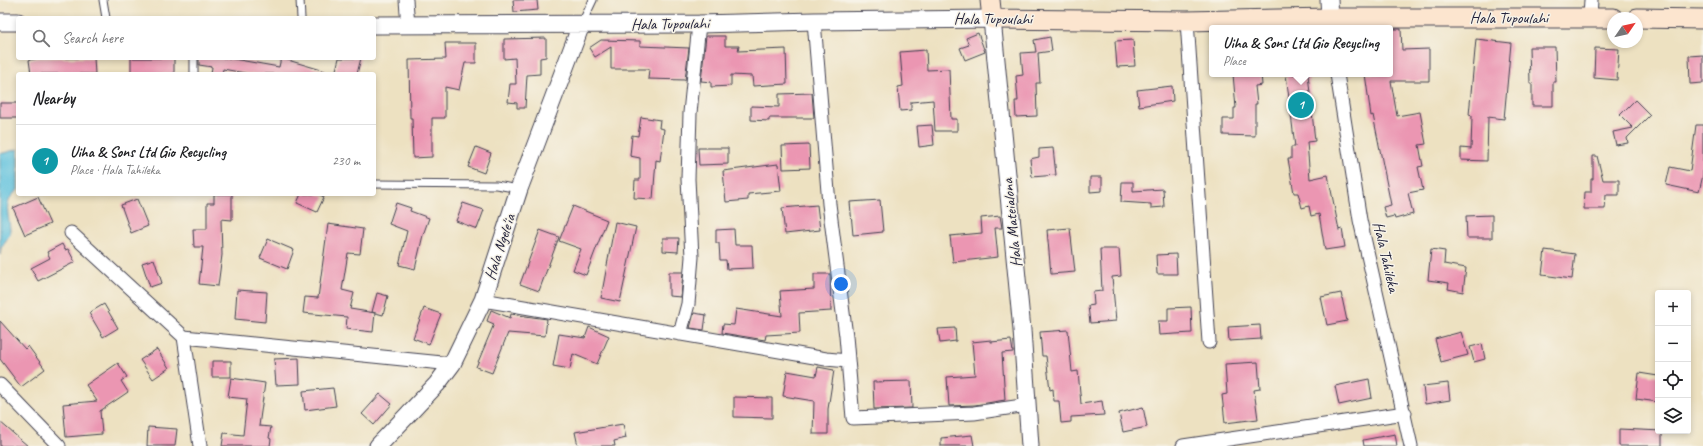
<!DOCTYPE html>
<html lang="en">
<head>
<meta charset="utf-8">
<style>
	:root { --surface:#fff; --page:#f2f2f2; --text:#202124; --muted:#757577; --line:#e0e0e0; --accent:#c8321e }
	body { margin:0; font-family:Caveat,sans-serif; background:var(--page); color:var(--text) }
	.controls { position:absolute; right:12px; bottom:12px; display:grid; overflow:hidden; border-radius:4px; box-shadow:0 2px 6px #0003 }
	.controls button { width:36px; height:36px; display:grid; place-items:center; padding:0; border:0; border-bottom:1px solid var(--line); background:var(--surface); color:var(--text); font:20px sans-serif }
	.compass { position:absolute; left:1607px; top:12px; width:36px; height:36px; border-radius:50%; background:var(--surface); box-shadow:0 2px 6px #0003; rotate:56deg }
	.you { position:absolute; left:841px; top:284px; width:14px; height:14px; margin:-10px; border:3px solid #fff; border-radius:50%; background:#1a73e8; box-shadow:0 0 0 6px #1a73e833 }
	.badge { display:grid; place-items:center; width:26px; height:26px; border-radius:50%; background:var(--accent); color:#fff; font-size:13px; font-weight:700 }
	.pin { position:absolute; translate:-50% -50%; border:2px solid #fff; box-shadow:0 1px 4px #0006 }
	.popup { position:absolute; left:1209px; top:25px; width:184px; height:52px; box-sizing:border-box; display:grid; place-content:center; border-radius:4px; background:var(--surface); filter:drop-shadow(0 1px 3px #0005); font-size:13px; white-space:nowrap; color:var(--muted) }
	.popup b { font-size:15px; color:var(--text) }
	.popup::after { content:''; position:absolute; left:50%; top:100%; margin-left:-8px; border:8px solid transparent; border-top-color:var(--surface) }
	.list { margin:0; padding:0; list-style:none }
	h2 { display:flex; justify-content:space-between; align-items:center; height:52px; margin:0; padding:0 16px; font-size:17px }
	h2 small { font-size:13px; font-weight:400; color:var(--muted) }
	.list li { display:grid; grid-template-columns:26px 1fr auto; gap:12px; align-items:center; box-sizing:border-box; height:72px; padding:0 16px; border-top:1px solid var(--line) }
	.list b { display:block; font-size:15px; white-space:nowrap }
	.list p { margin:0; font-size:13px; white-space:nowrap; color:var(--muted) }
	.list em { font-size:13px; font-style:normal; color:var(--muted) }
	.icon { flex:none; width:22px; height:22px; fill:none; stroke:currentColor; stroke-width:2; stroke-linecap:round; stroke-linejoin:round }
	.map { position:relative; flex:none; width:1703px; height:446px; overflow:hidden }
	.search { position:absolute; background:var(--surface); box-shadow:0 2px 6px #0003; left:16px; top:16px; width:360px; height:44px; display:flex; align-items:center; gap:10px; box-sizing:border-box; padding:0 14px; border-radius:4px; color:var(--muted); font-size:15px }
	.panel { position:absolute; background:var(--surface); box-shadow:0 2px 6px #0003; left:16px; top:72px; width:360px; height:124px; border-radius:4px }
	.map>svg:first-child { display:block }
</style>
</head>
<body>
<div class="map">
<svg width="1703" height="446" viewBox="0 0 1703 446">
	<rect width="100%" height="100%" fill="#f7f3e8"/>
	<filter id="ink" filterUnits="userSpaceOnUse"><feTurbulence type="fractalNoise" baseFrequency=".025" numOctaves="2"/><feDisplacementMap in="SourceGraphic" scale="8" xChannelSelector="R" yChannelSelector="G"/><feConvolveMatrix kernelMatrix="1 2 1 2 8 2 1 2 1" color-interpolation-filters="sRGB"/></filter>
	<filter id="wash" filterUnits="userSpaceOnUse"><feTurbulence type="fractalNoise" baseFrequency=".012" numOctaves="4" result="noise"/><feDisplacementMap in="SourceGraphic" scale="16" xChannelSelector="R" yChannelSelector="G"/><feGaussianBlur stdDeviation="0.9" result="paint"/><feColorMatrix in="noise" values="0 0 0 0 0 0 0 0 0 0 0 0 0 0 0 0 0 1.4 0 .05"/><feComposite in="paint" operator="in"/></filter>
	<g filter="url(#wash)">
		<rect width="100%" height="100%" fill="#ede1c1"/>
		<path fill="#60c2de" stroke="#41728c" d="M18,149V190C0,203 11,218 10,234L1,248L0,255V154Z"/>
		<g id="blocks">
			<path fill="#eb96b2" d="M513,0H537L538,10L514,12Z
				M1390,29H1401L1402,50L1429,49V81H1391L1397,116L1420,112L1426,144L1419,145L1423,166L1418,167L1423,190L1408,193L1413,214L1395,219L1394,216L1386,218L1383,207L1391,205L1373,115L1371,116L1365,74H1390Z
				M978,33L985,52L965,60L960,48L969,45L966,38Z
				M706,36H725V46H739L738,51L786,49L787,84L753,86L752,76L731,75V86L711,87V82L701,81Z
				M1050,37L1052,51L1038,53L1040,83H1036L1037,116L1016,117L1015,101H1018L1016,76L1023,75L1021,53L1036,52L1034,40Z
				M546,38V57L540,58V74L527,75L525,108H517V103L508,102L510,84H516L515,58L504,59V39Z
				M1476,39L1511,43L1504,119L1488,117L1487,161L1461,160V148L1471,149L1472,116L1469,115Z
				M601,40L640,41V46L689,48L685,80L648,79L649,69H611V47L595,57L589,48Z
				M1133,40L1135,66L1117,67L1115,41Z
				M445,43H476V63H465L459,90L445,87V118H432V157L413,158L412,118H410L409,60L446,59Z
				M1529,47H1555L1556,82H1553V106H1532V83H1530Z
				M1595,48L1619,49L1617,80L1594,78Z
				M926,50L927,70L949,69L951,119H957V131H935L933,100L911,102V110L900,111L898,87L903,86L900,52Z
				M1703,55V83L1690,84L1689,56Z
				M39,58H94L95,74H31L29,60Z
				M131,58H174V74H131Z
				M199,58H228L279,67L281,58L325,71L324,74H250L223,69L222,74H211L212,67L199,65Z
				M339,58H361L357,74H335Z
				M1233,74H1261L1262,85L1255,86L1257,104H1255V136L1223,135V119H1234V108H1236Z
				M1286,74H1308L1315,141L1307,142L1310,179L1328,175L1339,230L1342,229L1345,247L1325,250L1319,214L1311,216L1309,206L1302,208L1298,193H1294L1288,159H1291V147H1295Z
				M1172,86L1173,101L1139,106L1137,90Z
				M812,93L814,118H769V121L751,120V106L779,107V94Z
				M1635,100L1650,115L1627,138L1628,143L1616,145L1613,132L1633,128L1620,115Z
				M0,103H18V118H0Z
				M641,117L660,120L659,128L664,129L660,161L656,160L653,199L634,198L635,180H640V158L630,156L632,135L638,136Z
				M932,125L934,145L919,147L917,126Z
				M1696,125H1703V175L1699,192L1666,185L1670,167L1690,171Z
				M809,145L810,168L783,169L782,146Z
				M476,147L491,153L484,173L468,167Z
				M698,148H728V164L699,165Z
				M1053,148L1056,175L1032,177L1030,159L1039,157V149Z
				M1593,156H1597L1603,180H1619V195H1606L1605,209H1584L1585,192H1591V179H1593Z
				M778,164L781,191L748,194V200L726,202L723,171Z
				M1090,177H1102V191L1090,192Z
				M1122,182H1133V191L1163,189L1164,207L1151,208V204L1121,202Z
				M214,194H232V220L221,219L222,255L218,286L199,284L203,247H194L193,229H207V203H214Z
				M301,194H318L324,197L317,212L297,203Z
				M38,197L50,224L25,235L13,208Z
				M137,199L148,226L131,233L121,205Z
				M880,200L883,232L853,235L850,202Z
				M396,203L411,208L410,211L429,218L423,235L415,269L399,265L407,231L389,224Z
				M463,203L484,210L477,229L456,221Z
				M817,205L820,230L785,234L782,208Z
				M573,206L607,220L586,275L573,270L581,249L559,241Z
				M1492,215V238H1467L1466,216Z
				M1000,216L1002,228H995L998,257L953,262L950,236L982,233L981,218Z
				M615,222L636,227L620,302L601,298Z
				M328,224L363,229L360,254L348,253L342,290L354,293L350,309L375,313L373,332L346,329L347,317L303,313L305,297L318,298Z
				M1070,228L1075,272L1051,274L1047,230Z
				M734,229L735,245H752L753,268L727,269L726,260H720L719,243H716V230Z
				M540,230L559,237L539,291L520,284Z
				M663,238H679L678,252L663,251Z
				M268,239L294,250L287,269L260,258Z
				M62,244L65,250L68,249L75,262L38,281L31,268L50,258L47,252Z
				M1100,249H1119L1121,276L1112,277L1116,321L1090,323L1088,306L1094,305L1093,292L1102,291Z
				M1431,249L1445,251L1444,264L1466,268L1463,292L1448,289L1449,283L1428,280Z
				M1545,250L1575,254L1572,279L1542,275Z
				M1176,254L1177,274H1157L1156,255Z
				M154,259L162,283L150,287L142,263Z
				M669,272H683L681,297L669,296Z
				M814,274H830L831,311L799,313L800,333L766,335L765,340L722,333L723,324L734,325L736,309L782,316L780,291L814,289Z
				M237,290L267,292L265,322L235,319Z
				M377,293L388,296L383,315L372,312Z
				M1341,293L1347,321L1327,325L1321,297Z
				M104,304L118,328L103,337L89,313Z
				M1191,307L1192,333L1159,335L1158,321H1168V308Z
				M424,308L441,314L429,344L413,338Z
				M491,310L510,318L511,314L547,319L545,336L508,333L492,373L476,367L494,324L487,321Z
				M694,313L706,315L704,330L690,328Z
				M0,321L25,349L28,346L45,369L21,387L0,359Z
				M1260,325L1261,339L1229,341L1228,327Z
				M589,327L609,336L597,364L573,354L570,369L553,366L559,334L585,338Z
				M955,328L956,341L940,343L938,329Z
				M1068,330L1072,372L1078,371L1081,404L1102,401L1104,415L1071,417V422L1061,423L1059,401H1054L1053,389L1050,390L1046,356H1042L1040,332Z
				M1461,332L1468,355L1441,362L1435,339Z
				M991,340V342L1011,340L1013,352L1002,353L1005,400L975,405L949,406L947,377L975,375L972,342Z
				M1482,344L1485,359L1474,362L1470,347Z
				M157,349L169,368L153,379L140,360Z
				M299,358L300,384L276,385L274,359Z
				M212,361H231V377H212Z
				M1258,362L1260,389L1254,390L1258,419L1225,423L1222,395L1227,394L1225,364Z
				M118,363L127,377L121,381L128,392L100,411L102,434L66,437L63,404L97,401L86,385Z
				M818,367L834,370L828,409V434H813L814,401L783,396L787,371L816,376Z
				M1639,373L1658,376V402L1636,399Z
				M231,378L265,383L259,426L271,427L269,438L271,439L270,446H222L224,433L243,435L247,399L228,397Z
				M1369,379L1372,398L1339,405L1335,386Z
				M911,381L912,408L874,409L873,382Z
				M1448,383L1450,400L1425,404L1423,386Z
				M333,388L336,406L305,410L303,391Z
				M380,394L392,404L374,425L362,414Z
				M734,397L772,398V418L734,417Z
				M1143,407L1147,427L1123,432L1119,413Z
				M0,422L28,446H0Z
				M623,424L626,438L614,441L615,446H578L575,432Z
				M148,427L177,429L175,446H147Z
				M1619,429L1662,431V446H1619Z
				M1395,434L1397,446H1364L1363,440Z
				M972,435L974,446H941V438Z"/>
		</g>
	</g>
	<g filter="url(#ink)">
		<use href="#blocks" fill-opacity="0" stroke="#403f4f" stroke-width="1"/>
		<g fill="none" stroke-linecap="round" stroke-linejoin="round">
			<g stroke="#403f4f" stroke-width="9">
				<path id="service" d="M103,0L106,18
					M300,0L301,18
					M582,23L593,0
					M194,74V58
					M374,184L496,185L519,189"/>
			</g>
			<g stroke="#403f4f" stroke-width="15">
				<path id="minor" d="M406,0L408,26
					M1590,18L1591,0
					M814,21L829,204L846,336L853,418L974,413L1028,405
					M1187,21L1209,342
					M1337,74L1360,220L1411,446
					M71,233L184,337L452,364
					M483,300L826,359L848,361
					M680,334L688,304L692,257L688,179L690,113L699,24
					M184,337L200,446
					M0,385L59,446
					M1183,446L1405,413"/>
			</g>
			<g stroke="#403f4f" stroke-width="19">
				<path id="tertiary" d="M1329,0L1330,18
					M0,22H18
					M374,25L699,24L814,21L992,19L1022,330L1030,446
					M378,446L437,384L452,364L483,300L519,189L581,25"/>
			</g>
			<g stroke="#403f4f" stroke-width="21">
				<path id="secondary" d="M990,0L992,19L1187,21L1330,18H1613
					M1637,18L1703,19"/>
			</g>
			<use href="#service" stroke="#fff" stroke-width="7"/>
			<use href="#minor" stroke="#fff" stroke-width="13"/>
			<use href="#tertiary" stroke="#fff" stroke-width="17"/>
			<use href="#secondary" stroke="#fce5cf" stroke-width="19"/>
		</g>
	</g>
	<g text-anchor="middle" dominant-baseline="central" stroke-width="3" stroke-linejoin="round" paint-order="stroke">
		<g font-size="16" fill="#22223b" stroke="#f7f3e8">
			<text x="1509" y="18">Hala Tupoulahi</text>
			<text x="993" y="19">Hala Tupoulahi</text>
			<text transform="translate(670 24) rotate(-1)">Hala Tupoulahi</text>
			<text transform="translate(1012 223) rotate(-96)">Hala Mateialona</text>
			<text transform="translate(500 247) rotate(-72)">Hala Ngele'ia</text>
			<text transform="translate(1386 257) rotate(77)">Hala Tahileka</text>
		</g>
	</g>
</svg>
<div class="controls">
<button>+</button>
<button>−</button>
<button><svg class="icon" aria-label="locate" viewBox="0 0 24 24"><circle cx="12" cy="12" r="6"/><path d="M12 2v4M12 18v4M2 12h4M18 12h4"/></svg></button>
<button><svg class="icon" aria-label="layers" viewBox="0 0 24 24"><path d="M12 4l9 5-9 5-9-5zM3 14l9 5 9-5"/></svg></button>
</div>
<svg class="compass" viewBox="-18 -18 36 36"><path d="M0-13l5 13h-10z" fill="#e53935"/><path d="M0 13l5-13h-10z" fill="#757577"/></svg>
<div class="you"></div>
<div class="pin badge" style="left:1301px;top:105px;background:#0f9aa8">1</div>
<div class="popup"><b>Uiha &amp; Sons Ltd Gio Recycling</b>Place</div>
<div class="search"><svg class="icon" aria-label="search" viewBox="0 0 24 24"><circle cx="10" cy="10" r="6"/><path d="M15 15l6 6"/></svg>Search here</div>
<section class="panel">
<h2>Nearby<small></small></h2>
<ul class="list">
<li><span class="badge" style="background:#0f9aa8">1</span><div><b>Uiha &amp; Sons Ltd Gio Recycling</b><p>Place · Hala Tahileka</p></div><em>230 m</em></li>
</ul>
</section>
</div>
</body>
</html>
